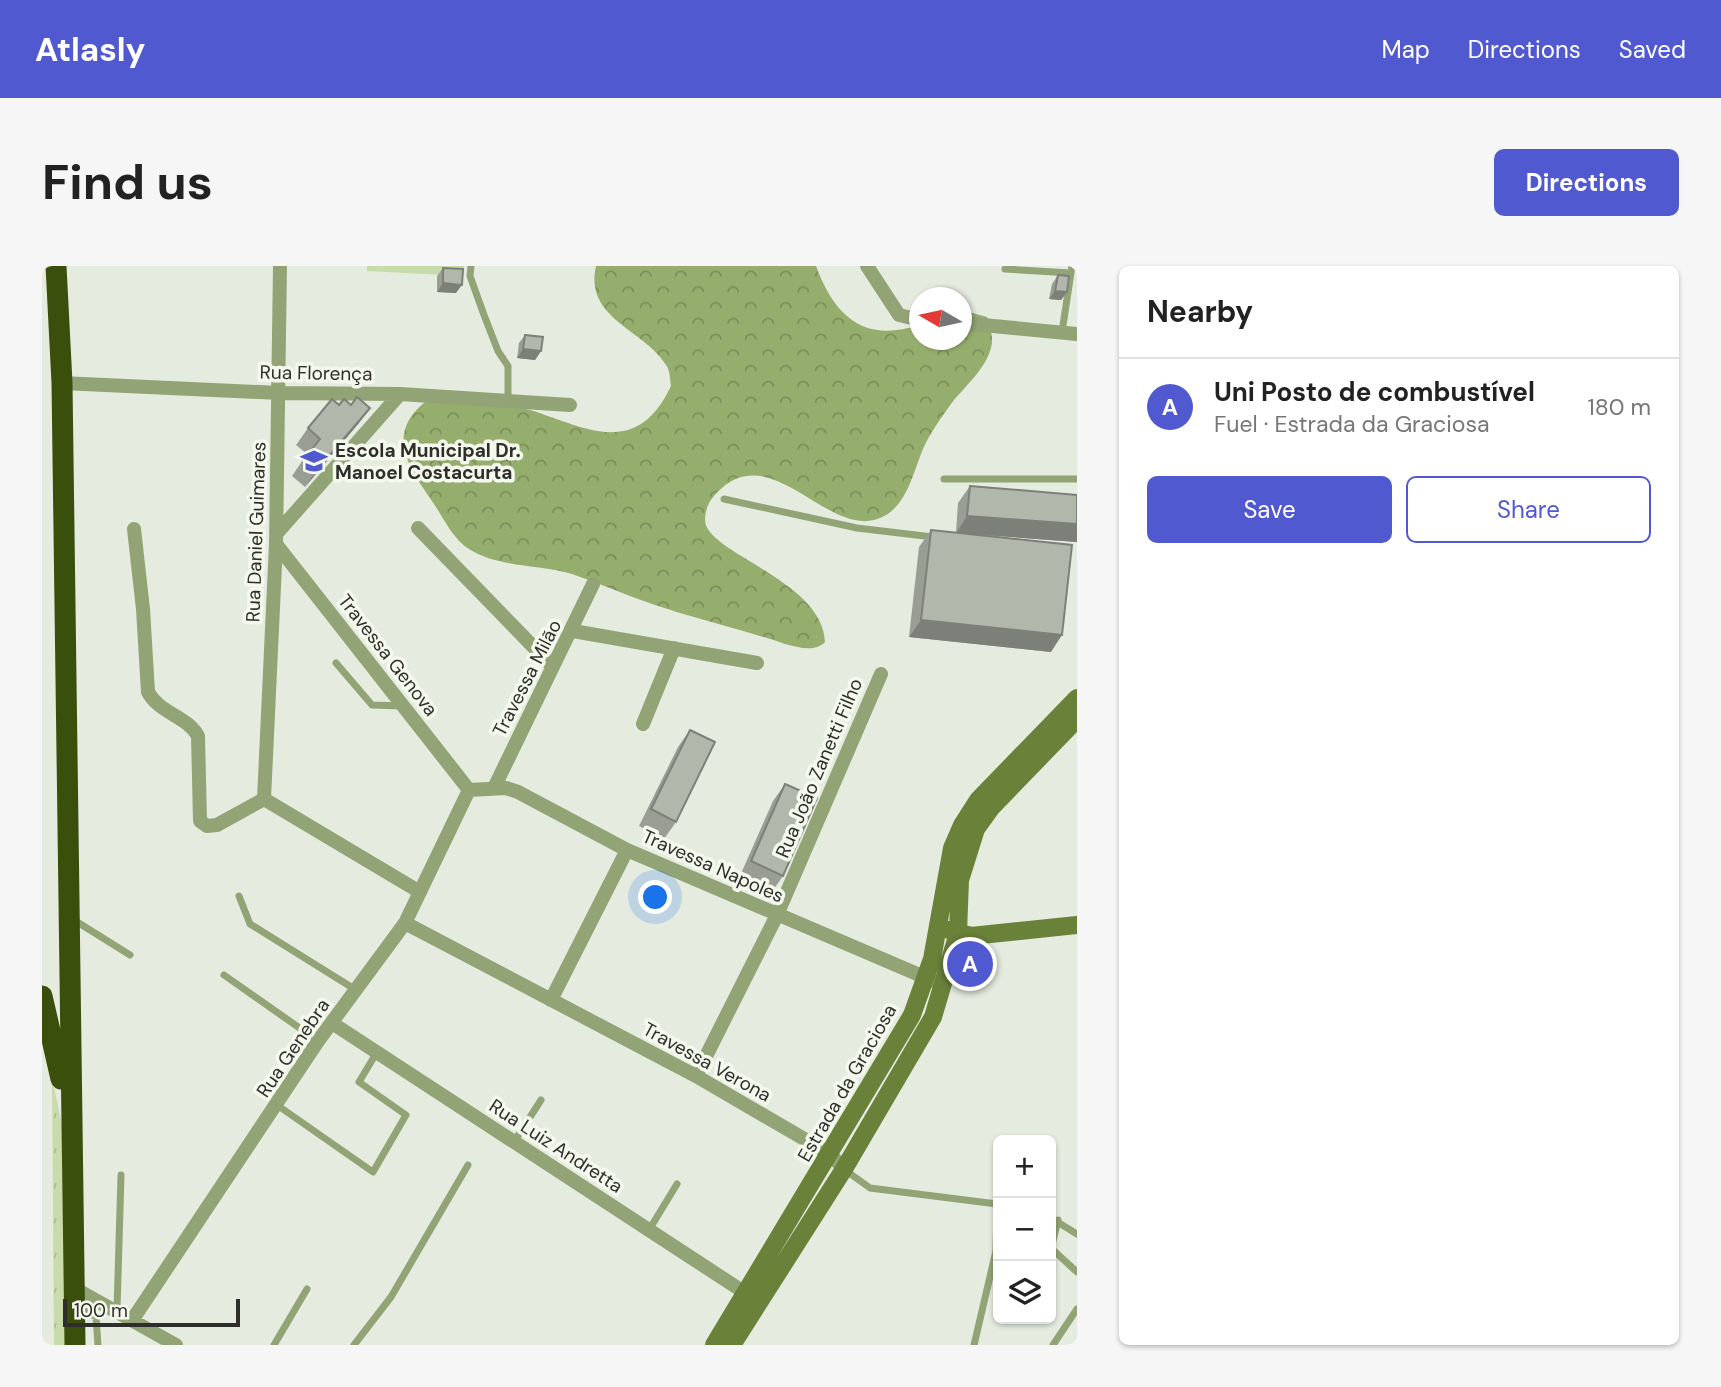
<!DOCTYPE html>
<html lang="en">
<head>
<meta charset="utf-8">
<style>
	:root { --surface:#fff; --page:#f6f6f6; --text:#222; --muted:#767676; --line:#e0e0e0; --accent:#5159d0 }
	body { margin:0; font-family:"DM Sans",sans-serif; background:var(--page); color:var(--text) }
	.controls { position:absolute; right:21px; bottom:21px; display:grid; overflow:hidden; border-radius:10px; box-shadow:0 2px 5px #0004 }
	.controls button { width:63px; height:63px; display:grid; place-items:center; padding:0; border:0; border-bottom:2px solid var(--line); background:var(--surface); color:var(--text); font:35px sans-serif }
	.compass { position:absolute; left:867px; top:21px; width:63px; height:63px; border-radius:50%; background:var(--surface); box-shadow:0 2px 5px #0004; rotate:279deg }
	.scale { position:absolute; left:21px; bottom:18px; width:177px; box-sizing:border-box; padding-left:7px; border:4px solid #2e2f2b; border-top:0; font-size:19px; line-height:24px; white-space:nowrap; color:#2e2f2b; -webkit-text-stroke:5px #f4f8ed; paint-order:stroke }
	.you { position:absolute; left:614px; top:632px; width:24px; height:24px; margin:-18px; border:5px solid #fff; border-radius:50%; background:#1a73e8; box-shadow:0 0 0 10px #1a73e833 }
	.badge { display:grid; place-items:center; width:46px; height:46px; border-radius:50%; background:var(--accent); color:#fff; font-size:23px; font-weight:700 }
	.pin { position:absolute; translate:-50% -50%; border:4px solid #fff; box-shadow:0 2px 7px #0006 }
	.list { margin:0; padding:0; list-style:none }
	h2 { display:flex; justify-content:space-between; align-items:center; height:91px; margin:0; padding:0 28px; font-size:30px }
	h2 small { font-size:23px; font-weight:400; color:var(--muted) }
	.list li { display:grid; grid-template-columns:46px 1fr auto; gap:21px; align-items:center; box-sizing:border-box; height:98px; padding:0 28px; border-top:2px solid var(--line) }
	.list b { display:block; font-size:26px; white-space:nowrap }
	.list p { margin:0; font-size:23px; white-space:nowrap; color:var(--muted) }
	.list em { font-size:23px; font-style:normal; color:var(--muted) }
	.actions { display:flex; gap:14px; padding:21px 28px }
	.actions a { flex:1; padding:16px 0; border:2px solid var(--accent); border-radius:10px; text-align:center; font-size:24px; color:var(--accent) }
	.actions .main { background:var(--accent); color:#fff }
	.icon { flex:none; width:38px; height:38px; fill:none; stroke:currentColor; stroke-width:2; stroke-linecap:round; stroke-linejoin:round }
	.map { position:relative; flex:none; width:1035px; height:1079px; overflow:hidden; border-radius:10px }
	header { display:flex; align-items:center; gap:42px; box-sizing:border-box; height:98px; padding:0 35px; background:var(--accent); color:#fff }
	header strong { font-size:33px }
	nav { display:flex; gap:38px; margin-inline-start:auto; font-size:24px }
	.intro { display:flex; align-items:center; justify-content:space-between; box-sizing:border-box; height:168px; padding:0 42px }
	h1 { margin:0; font-size:49px }
	.button { padding:18px 32px; border-radius:10px; background:var(--accent); color:#fff; font-size:24px; font-weight:700 }
	main { display:flex; gap:42px; padding:0 42px }
	aside { flex:1; background:var(--surface); border-radius:10px; box-shadow:0 2px 5px #0004 }
	.map>svg:first-child { display:block }
</style>
</head>
<body>
<header>
<strong>Atlasly</strong>
<nav><a>Map</a><a>Directions</a><a>Saved</a></nav>
</header>
<div class="intro"><h1>Find us</h1><a class="button">Directions</a></div>
<main>
<div class="map">
<svg width="1035" height="1079" viewBox="0 0 1035 1079">
	<defs>
		<pattern id="grass-tufts" width="24" height="20" patternUnits="userSpaceOnUse" patternTransform="scale(1.75)"><rect width="24" height="20" fill="#c8dbab"/><path d="M3 7l-1-3M5 7V3M7 7l1-3M15 17l-1-3M17 17v-4M19 17l1-3" fill="none" stroke="#acbc93"/></pattern>
		<pattern id="forest-crowns" width="20" height="18" patternUnits="userSpaceOnUse" patternTransform="scale(1.75)"><rect width="20" height="18" fill="#96ae6d"/><path d="M2 6a3 3 0 1 1 6 0M12 15a3 3 0 1 1 6 0" fill="none" stroke="#7b8e5a"/></pattern>
	</defs>
	<rect width="100%" height="100%" fill="#e6ebe0"/>
	<path fill="url(#grass-tufts)" d="M10,812L23,872L26,1079H12Z"/>
	<path fill="url(#forest-crowns)" d="M554,0H774C793,51 822,77 877,59L878,74H920V44L945,51C948,62 952,71 949,82C943,104 922,121 909,138C899,152 888,167 881,183C870,209 864,246 832,254C784,266 730,178 680,222C670,231 664,238 663,253C661,287 781,313 783,376C772,387 756,381 743,378C699,363 654,353 610,338C583,329 557,317 530,308C497,298 457,302 427,283C412,274 403,255 394,241C371,206 340,171 383,136C407,136 434,134 459,137C524,146 588,207 629,120C628,114 628,104 624,99C602,63 542,53 554,0Z"/>
	<path fill="#c8dbab" d="M325,0H422V10L325,5Z"/>
	<g fill="none" stroke-linecap="round" stroke-linejoin="round">
		<path stroke="#92a475" stroke-width="7" d="M429,0L428,10L442,49L456,85L466,100V134
			M963,3L1029,7
			M1020,66L1030,0
			M902,213H1035
			M682,233L815,262L891,271
			M294,397L330,439L360,440
			M197,630L208,658L314,724
			M32,654L88,689
			M182,709L276,775
			M235,839L331,906L364,849L317,816L335,786
			M472,876L499,834
			M803,904L828,922L955,938
			M1009,952L1035,968
			M607,964L635,918
			M1009,983L1016,954
			M1010,983L1035,1006
			M36,1041L54,1051L56,1079
			M75,1044L79,909
			M232,1079L265,1023
			M312,1079L349,1031L426,899
			M932,1079L954,985L956,900
			M1011,1079L1035,1043"/>
		<path stroke="#92a475" stroke-width="14" d="M825,0L857,49L878,54
			M920,57L1035,68
			M20,117L237,127L358,128L528,139
			M376,262L510,400
			M92,263L101,343L106,426C117,447 145,450 156,470L158,555L165,560L175,559L222,533
			M235,267L358,128
			M234,278L427,524
			M531,365L715,397
			M601,458L632,382
			M452,522L551,318
			M427,524L464,522L476,526L585,584L901,719
			M222,533L234,278L238,0
			M222,533L378,626
			M363,657L654,810L788,888L802,903
			M509,734L585,584
			M290,757L711,1032
			M654,810L735,649L839,408
			M32,1022L134,1079
			M91,1053L276,775L363,657L427,524"/>
		<path stroke="#698139" stroke-width="18" d="M907,664L929,670L1035,659
			M672,1079L870,749L890,693L910,582L920,559L936,534L1035,432
			M690,1079L802,903L891,751L916,667L918,614L934,563L949,542L1035,453"/>
		<path stroke="#3b4f0d" stroke-width="21" d="M14,0L20,117L33,1079
			M0,730L19,813"/>
	</g>
	<path fill="#999d94" d="M401,2L414,27L395,26V10Z
		M1016,9L1025,26L1019,34L1007,33L1010,18Z
		M483,69L499,85L493,94L475,92L477,77Z
		M297,139H309L328,142L316,158L263,221L250,210L265,188L254,179L266,162Z
		M928,220L1035,229V276L914,267L916,237Z
		M889,264L1009,386L867,371L877,281Z
		M648,464L634,556L622,573L597,560L636,481Z
		M743,518L741,610L729,627L697,612L731,535Z"/>
	<path fill="#7d8078" d="M401,17L420,19L414,27L395,26Z
		M1013,25L1025,26L1019,34L1007,33Z
		M481,83L499,85L493,94L475,92Z
		M328,142L316,158L263,221L275,204Z
		M925,250L1035,258V276L914,267Z
		M879,354L1020,369L1009,386L867,371Z"/>
	<path fill="#b2b7ac" stroke="#7d8078" stroke-width="2" d="M401,2L421,3L420,19L401,17Z
		M1016,9L1027,10L1025,26L1013,25Z
		M483,69L501,71L499,85L481,83Z
		M315,131L328,142L275,204L262,193L278,173L266,162L290,133L297,139L302,133L309,139Z
		M928,220L1035,229V258L925,250Z
		M889,264L1030,279L1020,369L879,354Z
		M648,464L673,476L634,556L609,543Z
		M743,518L775,532L741,610L709,595Z"/>
	<defs>
		<g id="school-bare" transform="scale(2.1)"><path d="M0-5L7-2L0 1L-7-2ZM-4 1L0 2.5L4 1V4Q0 6-4 4Z" fill="#5159d0" stroke="#f4f8ed" stroke-width="2.5" paint-order="stroke"/></g>
	</defs>
	<g fill-rule="evenodd">
		<use href="#school-bare" x="272" y="195"/>
	</g>
	<g text-anchor="middle" dominant-baseline="central" stroke-width="7" stroke-linejoin="round" paint-order="stroke">
		<g font-size="19" fill="#2e2f2b" stroke="#f4f8ed">
			<text transform="translate(274 107) rotate(1)">Rua Florença</text>
			<text transform="translate(214 266) rotate(-88)">Rua Daniel Guimares</text>
			<text transform="translate(346 389) rotate(52)">Travessa Genova</text>
			<text transform="translate(485 412) rotate(-63)">Travessa Milão</text>
			<text transform="translate(777 502) rotate(-67)">Rua João Zanetti Filho</text>
			<text transform="translate(671 600) rotate(24)">Travessa Napoles</text>
			<text transform="translate(251 782) rotate(-56)">Rua Genebra</text>
			<text transform="translate(665 796) rotate(29)">Travessa Verona</text>
			<text transform="translate(805 817) rotate(-60)">Estrada da Graciosa</text>
			<text transform="translate(514 880) rotate(33)">Rua Luiz Andretta</text>
		</g>
		<g font-size="19" font-weight="bold" fill="#2e2f2b" stroke="#f4f8ed" text-anchor="start">
			<text x="293" y="184">Escola Municipal Dr.<tspan x="293" dy="22">Manoel Costacurta</tspan></text>
		</g>
	</g>
</svg>
<div class="controls">
<button>+</button>
<button>−</button>
<button><svg class="icon" aria-label="layers" viewBox="0 0 24 24"><path d="M12 4l9 5-9 5-9-5zM3 14l9 5 9-5"/></svg></button>
</div>
<svg class="compass" viewBox="-18 -18 36 36"><path d="M0-13l5 13h-10z" fill="#e53935"/><path d="M0 13l5-13h-10z" fill="#767676"/></svg>
<div class="scale">100 m</div>
<div class="you"></div>
<div class="pin badge" style="left:928px;top:698px">A</div>
</div>
<aside>
<h2>Nearby<small></small></h2>
<ul class="list">
<li><span class="badge">A</span><div><b>Uni Posto de combustível</b><p>Fuel · Estrada da Graciosa</p></div><em>180 m</em></li>
</ul>
<div class="actions"><a class="main">Save</a><a>Share</a></div>
</aside>
</main>
</body>
</html>
